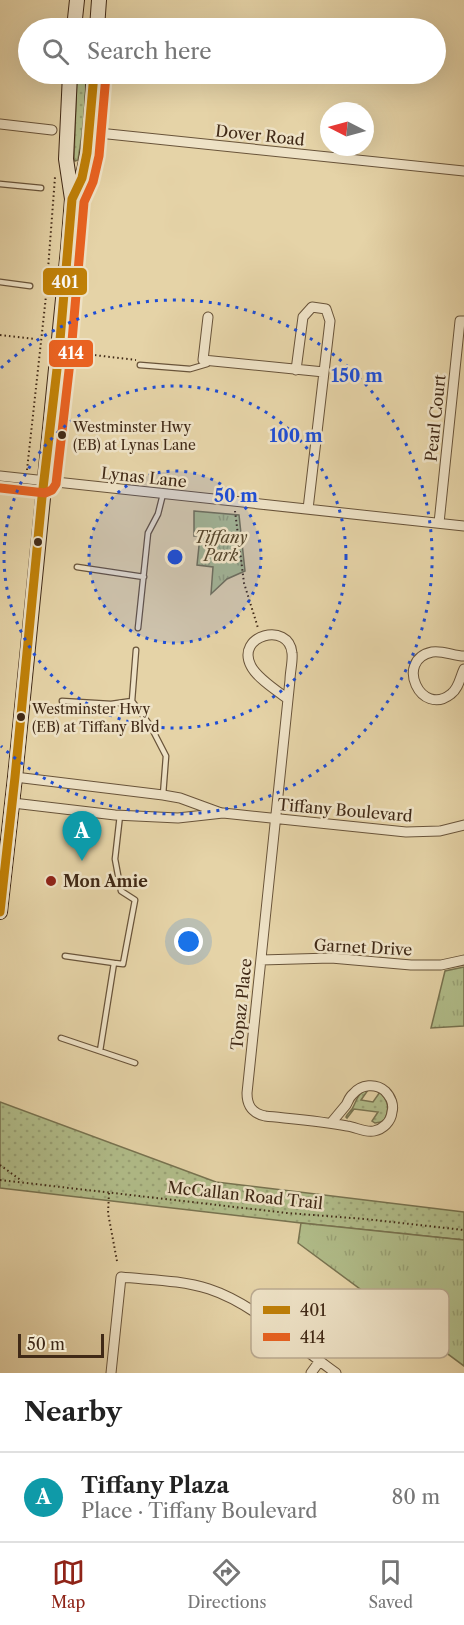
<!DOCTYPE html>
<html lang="en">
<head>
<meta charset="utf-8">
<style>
	:root { --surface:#fff; --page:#f2f2f2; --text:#222; --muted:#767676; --line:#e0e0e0; --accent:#8f2418 }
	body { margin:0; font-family:"Libre Caslon Text",serif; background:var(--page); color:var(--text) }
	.compass { position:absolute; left:320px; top:102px; width:54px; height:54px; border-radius:50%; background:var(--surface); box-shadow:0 6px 24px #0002; rotate:276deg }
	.scale { position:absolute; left:18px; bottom:15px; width:86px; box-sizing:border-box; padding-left:6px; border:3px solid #402916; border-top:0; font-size:16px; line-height:21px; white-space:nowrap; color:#402916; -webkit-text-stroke:4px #eee2c6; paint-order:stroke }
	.you { position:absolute; left:189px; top:942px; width:21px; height:21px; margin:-15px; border:4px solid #fff; border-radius:50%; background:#1a73e8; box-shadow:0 0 0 9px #1a73e833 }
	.badge { display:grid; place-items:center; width:39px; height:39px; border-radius:50%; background:var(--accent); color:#fff; font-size:20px; font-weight:700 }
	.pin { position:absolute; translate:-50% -50px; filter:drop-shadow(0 2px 3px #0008) }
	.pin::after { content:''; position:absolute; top:32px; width:21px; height:18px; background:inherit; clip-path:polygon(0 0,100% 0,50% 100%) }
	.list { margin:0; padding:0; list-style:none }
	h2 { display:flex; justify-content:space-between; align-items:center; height:78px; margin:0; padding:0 24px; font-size:26px }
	h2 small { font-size:20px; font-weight:400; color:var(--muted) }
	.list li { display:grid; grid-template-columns:39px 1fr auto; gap:18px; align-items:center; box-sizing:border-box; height:90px; padding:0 24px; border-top:2px solid var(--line) }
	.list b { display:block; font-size:22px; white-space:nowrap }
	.list p { margin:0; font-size:20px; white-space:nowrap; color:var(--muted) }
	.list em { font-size:20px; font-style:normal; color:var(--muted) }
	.icon { flex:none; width:33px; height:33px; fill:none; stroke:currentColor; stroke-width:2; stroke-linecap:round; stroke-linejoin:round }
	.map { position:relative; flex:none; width:464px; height:1373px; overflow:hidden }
	.search { position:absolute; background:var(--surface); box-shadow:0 6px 24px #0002; left:18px; right:18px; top:18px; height:66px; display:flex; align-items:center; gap:15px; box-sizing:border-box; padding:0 21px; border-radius:33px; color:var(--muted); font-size:22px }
	.sheet { height:168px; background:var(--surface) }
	nav { display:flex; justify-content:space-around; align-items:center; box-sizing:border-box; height:84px; border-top:2px solid var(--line); background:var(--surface); font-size:16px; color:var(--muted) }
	nav a { display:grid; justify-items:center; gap:3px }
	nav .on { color:var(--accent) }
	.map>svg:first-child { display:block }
</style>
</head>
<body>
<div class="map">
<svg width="464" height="1373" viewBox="0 0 464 1373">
	<defs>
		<pattern id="grass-dots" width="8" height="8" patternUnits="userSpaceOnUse" patternTransform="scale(1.5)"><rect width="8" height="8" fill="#b1bd8a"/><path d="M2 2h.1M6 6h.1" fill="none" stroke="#99a276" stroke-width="1.8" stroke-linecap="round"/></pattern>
		<pattern id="park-tufts" width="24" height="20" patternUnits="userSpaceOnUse" patternTransform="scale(1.5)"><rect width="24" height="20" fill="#b1bd8a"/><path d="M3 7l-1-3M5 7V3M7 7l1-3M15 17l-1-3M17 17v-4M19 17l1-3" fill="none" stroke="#99a276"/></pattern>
	</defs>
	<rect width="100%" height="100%" fill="#e5d3a7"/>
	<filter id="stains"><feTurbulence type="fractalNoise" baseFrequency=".00333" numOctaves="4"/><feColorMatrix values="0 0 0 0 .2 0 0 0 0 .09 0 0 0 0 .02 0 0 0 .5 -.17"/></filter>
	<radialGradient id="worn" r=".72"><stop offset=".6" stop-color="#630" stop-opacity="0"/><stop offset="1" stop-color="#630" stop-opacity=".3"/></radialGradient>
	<path fill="url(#grass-dots)" stroke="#787350" stroke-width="1.5" d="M77,74H86C86,103 83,131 78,160L75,161L74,159Z
		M368,1090L361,1100L373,1102L380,1092C388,1101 390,1108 385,1119L381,1122L375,1123L372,1121L378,1112L354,1109L347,1118L346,1117C347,1114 350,1112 352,1109C357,1101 357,1092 368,1090Z
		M0,1102L216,1182L464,1212V1240L301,1223L0,1188Z"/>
	<path fill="url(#park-tufts)" stroke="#787350" stroke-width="1.5" d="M194,511L239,515L245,571L227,579L211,594L213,567L197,565L200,536H194Z
		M464,967V1026L431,1028L445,971Z
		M301,1223L464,1240V1366L298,1243Z"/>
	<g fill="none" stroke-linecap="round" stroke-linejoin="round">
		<g stroke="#69543a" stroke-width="7">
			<path id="lane" d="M0,184L41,188
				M0,282L30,286
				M140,365L190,369L207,364
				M77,567L144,577
				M138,628L148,533L158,514L163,494
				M136,650L132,701L150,725L166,756L163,795
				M62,701L111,704L132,701
				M65,956L114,963
				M61,1038L135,1063
				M100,1051L114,963L123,964L135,900L121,891L115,859L120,815"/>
		</g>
		<g stroke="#69543a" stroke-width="11">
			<path id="street" d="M0,124L52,130
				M89,132L464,171
				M208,317L203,360L324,372L308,509
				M296,370L303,317L312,307L326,309L330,321L324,372
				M0,476L464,526
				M439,523L460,321H464
				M464,656C454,656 442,650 432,652C394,660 421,718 451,694C459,688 460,677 464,669
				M288,699C277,691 257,678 251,666C235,635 289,621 292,653C293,661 290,672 290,680C276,818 261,955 247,1093C247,1106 252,1113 265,1116C293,1119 320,1121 347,1126C356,1127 365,1133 374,1131C383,1129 391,1122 392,1112C394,1105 391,1097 385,1091C376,1083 361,1084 353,1094C349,1097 348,1102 346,1105C341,1111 336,1117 331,1123
				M15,777L163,795L180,798L221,813
				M13,803L115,815L178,818L223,813L406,832L440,831L464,825
				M261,960L331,958L411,965H441L464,960
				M111,1373L121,1277C150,1280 181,1280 209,1289C255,1304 296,1345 336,1373
				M311,1373L319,1362"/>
		</g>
		<g stroke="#402916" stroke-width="16">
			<path id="secondary" d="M74,28L77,0
				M97,28L99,0
				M72,199C75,192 79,185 82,178C91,148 92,105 94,74
				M0,912L15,777L68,249L72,199L66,159L70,74"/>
		</g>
		<path stroke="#402916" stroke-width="2" stroke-dasharray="1.5 3" stroke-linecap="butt" d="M0,335L35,339
			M77,353L136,360
			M27,470L46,296L55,177
			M235,511L244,583L258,628
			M0,1165L22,1181
			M0,1180L287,1213L365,1219L464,1230
			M109,1193L108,1213L117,1261"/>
		<use href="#lane" stroke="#eee2c6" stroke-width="4.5"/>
		<use href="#street" stroke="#eee2c6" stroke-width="9"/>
		<use href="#secondary" stroke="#eee2c6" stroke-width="14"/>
		<g stroke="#eee2c6" stroke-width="14">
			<path id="bus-1" d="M0,912L15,777L42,497L59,352L72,199L82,178L87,153L94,74"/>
		</g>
		<g stroke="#eee2c6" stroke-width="14">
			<path id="bus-2" d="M0,488L45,493L52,490L56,484L71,353L84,202L93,182L99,156L106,75"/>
		</g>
		<use href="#bus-1" stroke="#c08007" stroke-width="9"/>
		<use href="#bus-2" stroke="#e96221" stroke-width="9"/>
	</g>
	<circle cx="175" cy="557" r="86" fill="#1d4ed8" fill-opacity=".12"/>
	<g fill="none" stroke="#1d4ed8" stroke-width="3" stroke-dasharray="3 6">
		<circle cx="175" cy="557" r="86"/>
		<circle cx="175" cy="557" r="171"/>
		<path d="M1 368A257 257 0 1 1 1 746"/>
	</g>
	<g fill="#402916" stroke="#eee2c6" stroke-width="2">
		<circle cx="62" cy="435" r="5"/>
		<circle cx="38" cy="542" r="5"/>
		<circle cx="21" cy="717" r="5"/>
	</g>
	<circle fill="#8f2418" stroke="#eee2c6" stroke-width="2" cx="51" cy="881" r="6"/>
	<g text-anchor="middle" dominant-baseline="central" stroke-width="5" stroke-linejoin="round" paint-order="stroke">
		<g font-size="14" fill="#402916" stroke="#eee2c6" text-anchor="start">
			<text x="73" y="427">Westminster Hwy<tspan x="73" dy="18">(EB) at Lynas Lane</tspan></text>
			<text x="32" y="709">Westminster Hwy<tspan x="32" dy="18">(EB) at Tiffany Blvd</tspan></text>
		</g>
		<g font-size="16" fill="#402916" stroke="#eee2c6">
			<text transform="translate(260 135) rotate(6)">Dover Road</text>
			<text transform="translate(435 418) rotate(-84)">Pearl Court</text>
			<text transform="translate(144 477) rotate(6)">Lynas Lane</text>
			<text transform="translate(345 810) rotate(5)">Tiffany Boulevard</text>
			<text transform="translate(363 947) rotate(3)">Garnet Drive</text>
			<text transform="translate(241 1004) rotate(-84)">Topaz Place</text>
			<text transform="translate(245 1195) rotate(6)">McCallan Road Trail</text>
		</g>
		<g font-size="16" font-style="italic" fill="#57472d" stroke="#eee2c6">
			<text x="221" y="537">Tiffany<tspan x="221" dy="18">Park</tspan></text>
		</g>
		<g font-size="16" font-weight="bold" fill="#402916" stroke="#eee2c6" text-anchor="start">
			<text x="63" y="881">Mon Amie</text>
		</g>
	</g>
	<rect x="251" y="1289" width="198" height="69" rx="9" fill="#eee2c6" stroke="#baaa91" stroke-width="1.5"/>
	<rect x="263" y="1306" width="27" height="8" fill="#c08007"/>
	<rect x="263" y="1333" width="27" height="8" fill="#e96221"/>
	<g font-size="16" fill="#402916">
		<text x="300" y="1316">401</text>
		<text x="300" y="1343">414</text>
	</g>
	<circle cx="175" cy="557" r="9" fill="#1d4ed8" stroke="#eee2c6" stroke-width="3"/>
	<g font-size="18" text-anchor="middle" font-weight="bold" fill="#1d4ed8" stroke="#eee2c6" stroke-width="5" stroke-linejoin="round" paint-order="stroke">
		<text x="357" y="382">150 m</text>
		<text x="296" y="442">100 m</text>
		<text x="236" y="502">50 m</text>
	</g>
	<g stroke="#eee2c6" stroke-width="2">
		<rect x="42" y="267" width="46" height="29" rx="6" fill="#c08007"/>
		<rect x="48" y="339" width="46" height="29" rx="6" fill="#e96221"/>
	</g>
	<g font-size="16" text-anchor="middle" font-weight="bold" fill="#fff">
		<text x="65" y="288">401</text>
		<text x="71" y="359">414</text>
	</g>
	<rect width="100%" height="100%" filter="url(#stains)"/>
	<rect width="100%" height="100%" fill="url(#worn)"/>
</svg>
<svg class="compass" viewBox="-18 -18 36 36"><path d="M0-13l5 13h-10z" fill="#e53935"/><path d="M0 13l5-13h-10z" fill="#767676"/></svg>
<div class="scale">50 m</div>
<div class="you"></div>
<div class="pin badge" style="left:82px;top:861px;background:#0f9aa8">A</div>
<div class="search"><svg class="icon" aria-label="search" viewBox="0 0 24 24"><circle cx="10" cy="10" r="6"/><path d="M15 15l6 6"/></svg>Search here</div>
</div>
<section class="sheet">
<h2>Nearby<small></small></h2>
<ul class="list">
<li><span class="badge" style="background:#0f9aa8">A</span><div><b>Tiffany Plaza</b><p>Place · Tiffany Boulevard</p></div><em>80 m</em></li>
</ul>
</section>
<nav>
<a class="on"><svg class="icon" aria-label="map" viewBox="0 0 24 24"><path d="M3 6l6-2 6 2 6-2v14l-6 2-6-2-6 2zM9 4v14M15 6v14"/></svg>Map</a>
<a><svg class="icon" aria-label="directions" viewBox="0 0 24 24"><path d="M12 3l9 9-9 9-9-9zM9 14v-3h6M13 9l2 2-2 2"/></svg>Directions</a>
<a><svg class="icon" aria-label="saved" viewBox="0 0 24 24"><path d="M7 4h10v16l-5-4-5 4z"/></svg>Saved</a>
</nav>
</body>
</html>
